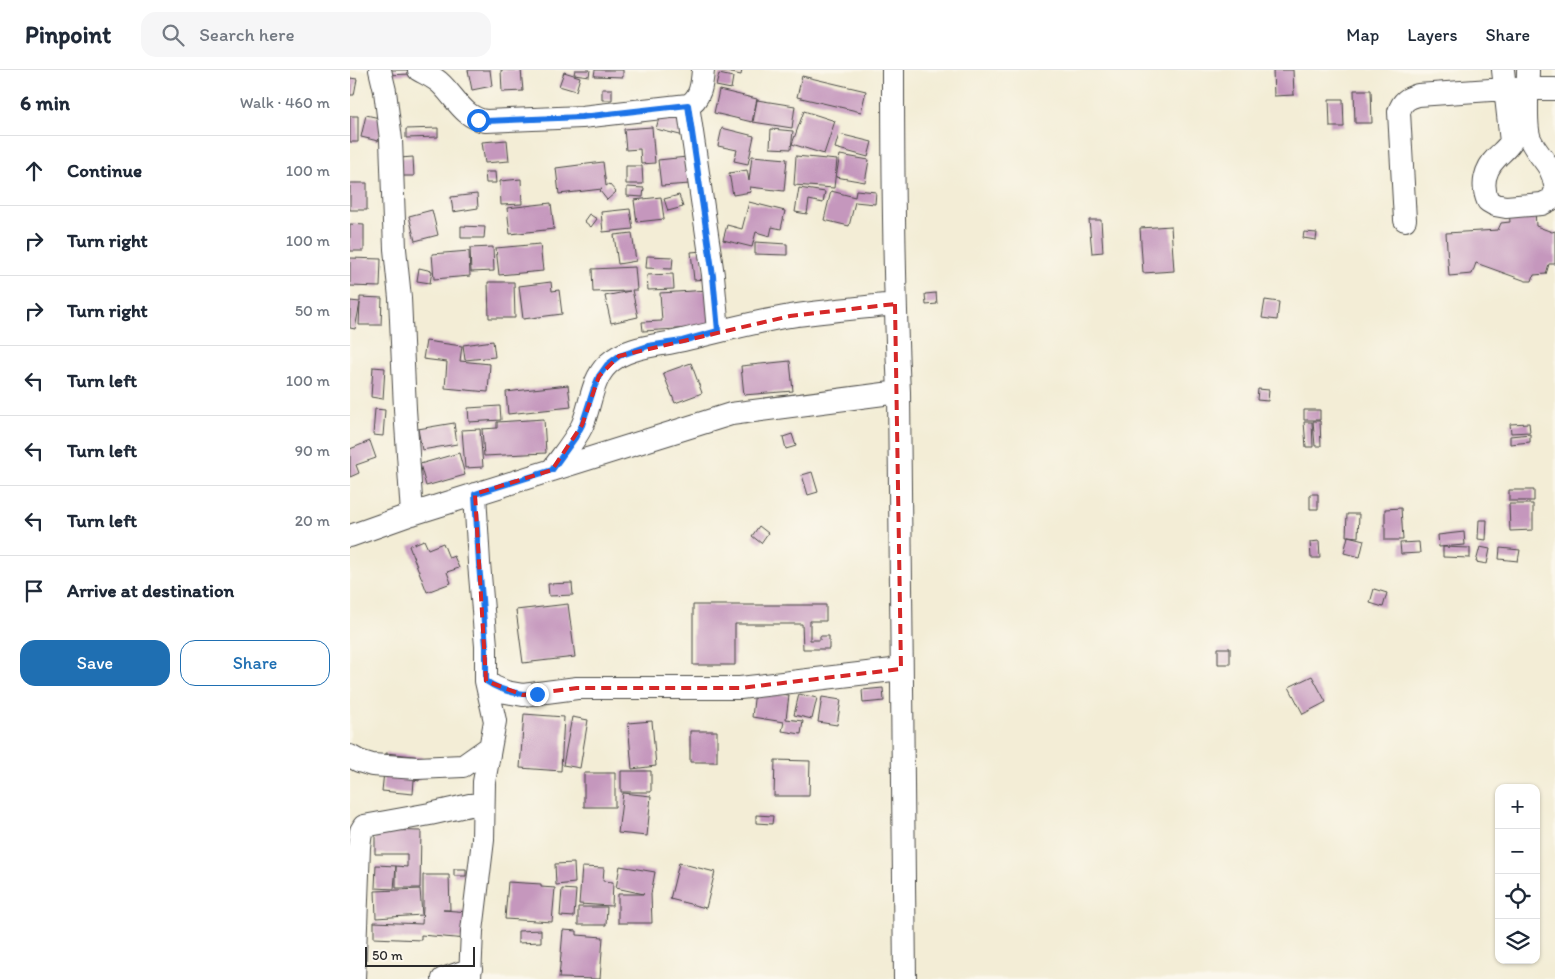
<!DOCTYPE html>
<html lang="en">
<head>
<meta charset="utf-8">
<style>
	:root { --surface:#fff; --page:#f6f6f7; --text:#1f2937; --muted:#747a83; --line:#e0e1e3; --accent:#1f6fb2 }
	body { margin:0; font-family:Itim,sans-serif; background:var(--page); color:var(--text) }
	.controls { position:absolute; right:15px; bottom:15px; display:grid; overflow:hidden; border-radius:10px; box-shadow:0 1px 4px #0004 }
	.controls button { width:45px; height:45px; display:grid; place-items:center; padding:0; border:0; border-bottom:1px solid var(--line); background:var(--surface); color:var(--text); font:25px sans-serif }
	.scale { position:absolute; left:15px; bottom:12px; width:110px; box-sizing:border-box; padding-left:5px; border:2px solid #2b2b2b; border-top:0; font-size:14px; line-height:18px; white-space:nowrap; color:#2b2b2b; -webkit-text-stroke:4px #fbf7ec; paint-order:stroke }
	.stop { position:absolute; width:15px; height:15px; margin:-11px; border:4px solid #1a73e8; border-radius:50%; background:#fff }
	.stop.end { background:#1a73e8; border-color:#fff; box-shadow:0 1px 5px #0008 }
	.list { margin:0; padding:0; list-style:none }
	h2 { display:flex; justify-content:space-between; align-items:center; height:65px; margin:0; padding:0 20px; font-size:21px }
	h2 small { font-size:16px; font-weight:400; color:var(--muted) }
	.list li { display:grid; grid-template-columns:32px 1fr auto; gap:15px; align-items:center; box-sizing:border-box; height:70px; padding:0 20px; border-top:1px solid var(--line) }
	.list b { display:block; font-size:19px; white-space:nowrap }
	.list em { font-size:16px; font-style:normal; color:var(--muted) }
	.actions { display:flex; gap:10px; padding:15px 20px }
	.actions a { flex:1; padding:11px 0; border:1px solid var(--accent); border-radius:15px; text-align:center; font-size:18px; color:var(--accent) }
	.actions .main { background:var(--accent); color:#fff }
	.icon { flex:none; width:28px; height:28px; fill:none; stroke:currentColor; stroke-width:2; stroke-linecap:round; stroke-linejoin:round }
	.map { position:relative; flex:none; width:1205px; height:909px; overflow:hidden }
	header { display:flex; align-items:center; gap:30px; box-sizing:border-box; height:70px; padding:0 25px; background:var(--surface); border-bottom:1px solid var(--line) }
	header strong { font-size:24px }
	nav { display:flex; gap:28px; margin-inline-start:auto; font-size:18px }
	.search { width:350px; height:45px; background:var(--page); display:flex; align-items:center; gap:12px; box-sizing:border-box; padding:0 18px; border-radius:15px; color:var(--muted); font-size:19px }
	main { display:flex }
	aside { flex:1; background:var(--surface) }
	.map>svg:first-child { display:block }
</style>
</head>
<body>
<header>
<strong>Pinpoint</strong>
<div class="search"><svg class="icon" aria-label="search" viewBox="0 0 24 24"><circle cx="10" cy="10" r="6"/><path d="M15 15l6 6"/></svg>Search here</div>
<nav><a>Map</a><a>Layers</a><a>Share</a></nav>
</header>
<main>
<aside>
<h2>6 min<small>Walk · 460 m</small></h2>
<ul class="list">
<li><svg class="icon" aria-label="ahead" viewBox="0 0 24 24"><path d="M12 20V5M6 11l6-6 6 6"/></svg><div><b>Continue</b></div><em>100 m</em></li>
<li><svg class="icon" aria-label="right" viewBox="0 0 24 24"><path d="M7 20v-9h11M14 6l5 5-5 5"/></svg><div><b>Turn right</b></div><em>100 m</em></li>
<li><svg class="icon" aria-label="right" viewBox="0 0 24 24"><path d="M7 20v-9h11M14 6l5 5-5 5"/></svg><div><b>Turn right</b></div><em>50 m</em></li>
<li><svg class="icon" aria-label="left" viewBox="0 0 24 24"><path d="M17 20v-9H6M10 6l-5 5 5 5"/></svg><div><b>Turn left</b></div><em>100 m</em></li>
<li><svg class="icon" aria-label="left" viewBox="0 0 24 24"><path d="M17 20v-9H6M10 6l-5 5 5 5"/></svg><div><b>Turn left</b></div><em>90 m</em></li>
<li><svg class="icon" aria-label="left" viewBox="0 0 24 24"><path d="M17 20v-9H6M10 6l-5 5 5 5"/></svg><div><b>Turn left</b></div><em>20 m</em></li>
<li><svg class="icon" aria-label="arrive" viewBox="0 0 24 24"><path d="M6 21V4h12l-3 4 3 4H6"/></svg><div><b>Arrive at destination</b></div></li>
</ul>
<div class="actions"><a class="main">Save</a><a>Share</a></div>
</aside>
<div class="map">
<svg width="1205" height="909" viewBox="0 0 1205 909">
	<rect width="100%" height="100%" fill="#fbf7ec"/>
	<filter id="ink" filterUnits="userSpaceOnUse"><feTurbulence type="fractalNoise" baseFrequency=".02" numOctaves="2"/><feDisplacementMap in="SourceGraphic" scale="10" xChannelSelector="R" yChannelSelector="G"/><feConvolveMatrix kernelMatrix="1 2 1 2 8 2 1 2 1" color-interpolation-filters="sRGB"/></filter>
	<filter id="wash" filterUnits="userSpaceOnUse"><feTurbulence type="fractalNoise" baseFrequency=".0096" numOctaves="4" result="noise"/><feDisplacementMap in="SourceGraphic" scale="20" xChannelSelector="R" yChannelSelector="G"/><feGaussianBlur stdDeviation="1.12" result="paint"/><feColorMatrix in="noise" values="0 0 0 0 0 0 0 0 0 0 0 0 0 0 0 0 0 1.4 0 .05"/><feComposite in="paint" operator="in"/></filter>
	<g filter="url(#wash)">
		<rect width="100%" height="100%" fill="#f3edd6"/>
		<g id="blocks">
			<path fill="#c597bd" d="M35,0H61V4L36,5Z
				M118,0H140L142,16L122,20Z
				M151,0H171L173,21L152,22Z
				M225,0H240L239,6L224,4Z
				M245,0H273V7L244,6Z
				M368,0H392L391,5Z
				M923,0H943L944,25L924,26Z
				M214,2L230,7L226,21L209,16Z
				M369,4L383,7L381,19L366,16Z
				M452,6L516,21L511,42L447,27Z
				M0,8L7,9L4,25H0Z
				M252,19H262V30H252Z
				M369,20L407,29L402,52L364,43Z
				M1004,20H1021L1022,53H1005Z
				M979,29H993L994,57H980Z
				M407,30L445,36L442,58L403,52Z
				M454,41L485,51L474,84L442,74Z
				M310,44L342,52L338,67L306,59Z
				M16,45L34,49L28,71L11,67Z
				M0,46H8V72H0Z
				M302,57L305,93L291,94L290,79L276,80L274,59Z
				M88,58V67L56,68V59Z
				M372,58L404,66L398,94L384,91L387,80L368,76Z
				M421,59L443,61L441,79L420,78Z
				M489,64L522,72L518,87L485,78Z
				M157,70L159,91L135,93L132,72Z
				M490,85L519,90L515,112L486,107Z
				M402,86L437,89L434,121L400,117L401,122L383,125L379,103L397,100L399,111Z
				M446,86L487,90L484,118L444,115Z
				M63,87L64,106H51L50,88Z
				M337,87L340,114L311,116L308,90Z
				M253,92L256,116L259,114L266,122L257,130L250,121L252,119L209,124L206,98Z
				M276,96H292L293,114H276Z
				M135,102H145L146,113H136Z
				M171,109L172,134L151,135L150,111Z
				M0,113H17V140H0Z
				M277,117L294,118L293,127L277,126Z
				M449,118L475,122L473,133L459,130L457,144L445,142Z
				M506,120L526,122L525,134L505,132L499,156L474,150L481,121L505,127Z
				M127,124L128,138L103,142L101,127Z
				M329,125L333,137L318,141L314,129Z
				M1184,125L1186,156L1202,162L1205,161V194H1199L1196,204L1184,205L1182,211H1176L1126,193L1122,204L1099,206L1096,163L1148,160L1151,153L1160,152L1159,139Z
				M311,127L314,149L287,152L284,130Z
				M399,132L435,141L431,159L422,157L420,166L406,162L402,177L373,170L377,155L392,159Z
				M201,133L204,159L160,164L157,138Z
				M280,139L283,159L253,162L251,142Z
				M82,140L88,165L65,171L59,146Z
				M239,144L247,149L241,157L234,151Z
				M739,150H751L753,182L742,183Z
				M0,154L14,155V181H0Z
				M111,156L135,157L134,168H111Z
				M821,156L824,201L793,203L790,158Z
				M954,162L967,163L966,170L953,168Z
				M282,163L286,191L268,194L264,165Z
				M405,172L437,174V185L405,184Z
				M190,174L193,201L149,205L146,178Z
				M143,177L144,201L121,202L120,178Z
				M119,181L120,206L84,209L82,184Z
				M352,181L355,209L344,210L341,182Z
				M297,186L323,187L322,199L296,198Z
				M0,188L31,189L30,217L0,216Z
				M285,197L287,220H282L288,247L261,253L255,226L280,221L243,222L242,199Z
				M69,198L82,201L80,213L67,211Z
				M323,204L324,219L298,220L297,205Z
				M138,212H164L165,248H139Z
				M201,212L202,221L209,220L212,244L173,249L169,216Z
				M359,220L361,257L293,261L292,252L312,251L310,223Z
				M586,223L587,234L576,235L575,224Z
				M10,227L32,228L31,255H9L10,233L5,259L0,258V231L10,232Z
				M915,230L929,232L927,250L912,248Z
				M76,271L112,276L110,291L140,294L138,322L95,318L97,292L73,289Z
				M143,271L145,287L115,290L113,275Z
				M440,291L443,321L394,325L391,296Z
				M341,293L352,323L325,333L313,303Z
				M23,297L35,298L33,329L21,327Z
				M218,315L221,337L158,344L156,322Z
				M908,319L919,320L918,331L907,330Z
				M150,336L151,350L119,352L118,338Z
				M25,339L35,340L33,366L23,365Z
				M954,340H970V350H954Z
				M194,349L196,383L134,386L132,359L147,358V352Z
				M963,351H970L971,376H965Z
				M954,352H962L963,377H956Z
				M104,353L107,374L72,380L68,359Z
				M1179,353L1180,362L1161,363L1160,354Z
				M130,359L133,397L115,398L112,360Z
				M442,364L446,376L436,379L433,367Z
				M1180,364V372L1160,374V366Z
				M20,371L26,388L6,395L9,403L0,407V379Z
				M109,383L115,405L76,416L70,394Z
				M462,402L468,422L458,425L452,405Z
				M1159,420H1184V431H1159Z
				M960,424H968V439H960Z
				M1159,434H1183V460L1160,461Z
				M1051,438L1053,470H1035V439Z
				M997,444H1009L1008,467L998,466L1014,470L1010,487L994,483L998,466H996Z
				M1129,450H1137L1136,470L1128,469Z
				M409,456L418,463L411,473L402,466Z
				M1114,462L1115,475L1089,477L1088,465Z
				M74,470L78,479L93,473L99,488L104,486L109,498L97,502L101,513L77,522L59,476Z
				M969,471L970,488H961L960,472Z
				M1069,472L1070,483L1051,484L1050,473Z
				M1093,477L1120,478V488L1093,487Z
				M1130,477L1140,479L1137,494L1126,492Z
				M1150,478L1170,480L1168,491L1149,489Z
				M222,513L223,525L199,526L198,514Z
				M1024,519L1037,523L1033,537L1020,533Z
				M218,534L225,587L173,593L166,540Z
				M343,535H476V551H460V570H470V566H479V579H453L452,554H385V595H343Z
				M868,578H880V594H868Z
				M962,606L976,632L953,644L939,617Z
				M533,618L534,631L513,633L512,620Z
				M405,621L439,625L436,649L453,651L451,664L432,661L434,652L402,647Z
				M449,624L467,628L462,649L444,645Z
				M472,627L491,630L487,655L468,652Z
				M174,644L214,647L211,701L170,698Z
				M222,647L238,650L230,698L213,695Z
				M302,651L306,696L282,699L278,653Z
				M340,661H367V692H340Z
				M36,683L72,687L69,711L64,710L63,724L32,721Z
				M425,690L460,691L459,726H424Z
				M271,701H301V722H271Z
				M234,703H265V737H234Z
				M273,723L301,726L297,766L268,763Z
				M406,745L423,746L422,754L406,753Z
				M25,760L71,761L70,818H46V796L57,797V784H25Z
				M224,793L225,813L206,815L205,794Z
				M329,793L365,802L356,838L320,829Z
				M26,795L46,796L44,819L25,818Z
				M270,796L305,802L301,824L302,853H268V824H294L266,818Z
				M232,797L254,798L253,811L263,812L262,836L229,834Z
				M104,799H116V806H104Z
				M73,805H99L100,840H93L119,842L117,869L71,865V870L24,868V852L72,854L73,838Z
				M158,812L191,814V817L205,818L202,852L155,849Z
				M70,819L72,845L26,848L25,821Z
				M212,819L226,820L224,847L210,846Z
				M228,837H257L256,855H228Z
				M191,860V872L168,873V861Z
				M213,860L227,861V865L253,867L250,909L209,908Z"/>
		</g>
	</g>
	<g filter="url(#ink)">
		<use href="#blocks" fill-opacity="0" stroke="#494845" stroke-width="1"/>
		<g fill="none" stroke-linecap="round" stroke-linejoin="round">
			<g stroke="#494845" stroke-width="24">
				<path id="minor" d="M30,0L35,21L41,70L45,179L50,228L55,339L62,444
					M69,0C76,4 83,7 89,12C105,26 113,48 136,51L232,47L338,35C351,29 352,13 353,0
					M543,0C543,108 544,215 549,322L555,909
					M1153,0L1161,72C1157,78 1152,82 1147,87C1135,99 1131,115 1138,131L1145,135L1156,137L1192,134L1202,129L1205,122
					M1178,0C1178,16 1174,58 1181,71C1190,89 1202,94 1205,115
					M338,35L363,205L368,261
					M1055,150L1049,42C1052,31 1058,28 1068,25L1155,19H1205
					M202,400C212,386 224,372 232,356C241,336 241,310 258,294C277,276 308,276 333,270C368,262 404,252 440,246C475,241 510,238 545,234
					M0,466L62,444L381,344L549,322
					M136,611L144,617L156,622L173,625L227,618H390L551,599
					M0,686L9,691L22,695L67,698L113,696L140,677
					M4,909L9,777L11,761L14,756L80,744L133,732
					M93,909L121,899
					M120,909L122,861L133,770L134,712L145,651L136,611V576L129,493L125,424"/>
			</g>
			<use href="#minor" stroke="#fff" stroke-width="22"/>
		</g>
	</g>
	<g fill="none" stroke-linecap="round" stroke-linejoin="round" filter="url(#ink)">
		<path stroke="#1a73e8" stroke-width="6" d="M128,50L136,51L232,47L338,35L363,206L368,261L332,271L298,276L269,286L257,295L249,306L244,318L232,355L225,368L202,400L125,424L129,494L136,576V611C152,622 168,625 187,624"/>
	</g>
	<path fill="none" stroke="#d62828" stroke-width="4" stroke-dasharray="10 6" stroke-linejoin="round" d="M545,234L551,599L390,618H227L173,625L136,611L125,424L202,400L232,355L249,306L269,286L440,246Z"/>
</svg>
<div class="controls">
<button>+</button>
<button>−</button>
<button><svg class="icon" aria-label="locate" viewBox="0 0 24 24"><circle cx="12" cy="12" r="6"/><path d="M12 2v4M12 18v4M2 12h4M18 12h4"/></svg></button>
<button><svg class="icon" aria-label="layers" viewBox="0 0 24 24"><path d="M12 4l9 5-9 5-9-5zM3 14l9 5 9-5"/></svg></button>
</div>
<div class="scale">50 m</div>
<div class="stop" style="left:128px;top:50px"></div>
<div class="stop end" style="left:187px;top:624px"></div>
</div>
</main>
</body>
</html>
